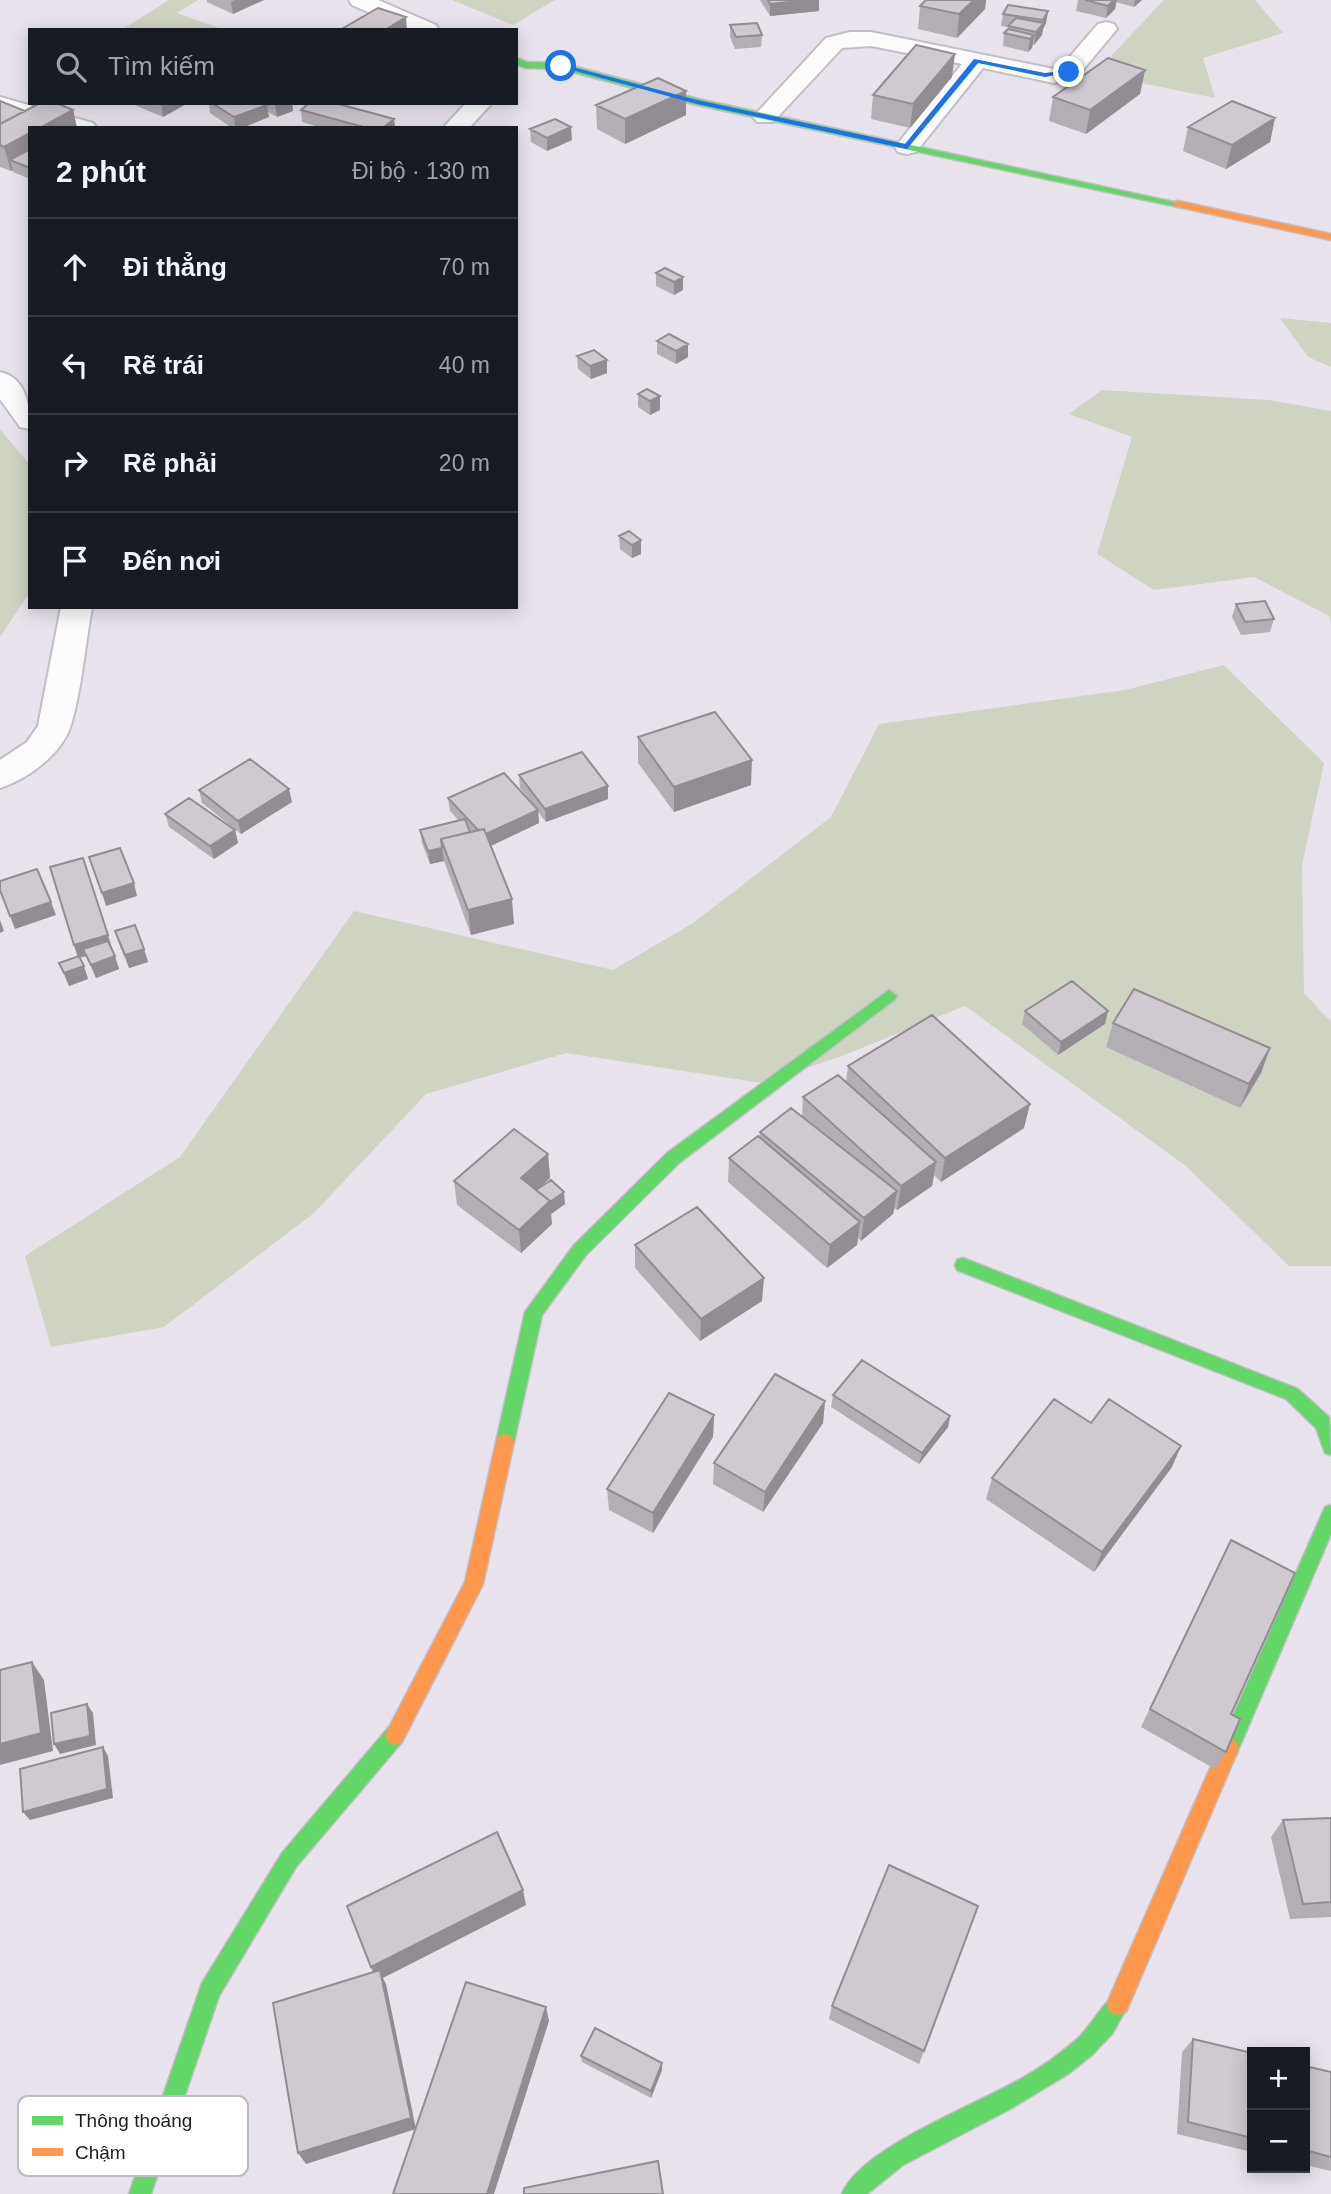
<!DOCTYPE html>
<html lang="vi">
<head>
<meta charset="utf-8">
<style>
	:root { --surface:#171b24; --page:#242831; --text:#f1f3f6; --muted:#9ea1a6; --line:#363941 }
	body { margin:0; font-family:Helvetica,sans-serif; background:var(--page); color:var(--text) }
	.controls { position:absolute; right:21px; bottom:21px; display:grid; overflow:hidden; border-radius:0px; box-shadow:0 4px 18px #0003 }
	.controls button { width:63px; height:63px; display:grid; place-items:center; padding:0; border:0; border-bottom:2px solid var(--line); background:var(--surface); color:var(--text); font:35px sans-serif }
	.stop { position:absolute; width:21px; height:21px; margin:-16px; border:5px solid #1a73e8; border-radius:50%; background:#fff }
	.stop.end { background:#1a73e8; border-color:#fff; box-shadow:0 2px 7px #0008 }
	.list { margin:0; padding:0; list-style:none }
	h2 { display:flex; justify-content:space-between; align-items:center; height:91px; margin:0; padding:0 28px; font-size:30px }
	h2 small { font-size:23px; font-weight:400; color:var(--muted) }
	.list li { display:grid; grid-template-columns:46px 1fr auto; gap:21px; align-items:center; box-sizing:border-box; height:98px; padding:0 28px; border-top:2px solid var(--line) }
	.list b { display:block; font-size:26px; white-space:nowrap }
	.list em { font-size:23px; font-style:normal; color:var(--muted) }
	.icon { flex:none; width:38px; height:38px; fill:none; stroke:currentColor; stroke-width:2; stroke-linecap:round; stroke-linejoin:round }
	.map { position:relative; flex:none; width:1331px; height:2194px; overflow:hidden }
	.search { position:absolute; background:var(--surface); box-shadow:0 4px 18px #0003; left:28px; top:28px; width:490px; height:77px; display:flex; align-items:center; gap:18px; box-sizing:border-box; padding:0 24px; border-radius:0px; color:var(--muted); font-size:26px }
	.panel { position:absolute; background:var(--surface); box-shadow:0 4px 18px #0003; left:28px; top:126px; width:490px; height:483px; border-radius:0px }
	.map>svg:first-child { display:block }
</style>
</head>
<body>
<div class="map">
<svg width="1331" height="2194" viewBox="0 0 1331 2194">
	<rect width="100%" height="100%" fill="#e8e2ec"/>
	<path fill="#cfd3c2" d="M169,0H198L177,13L225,30H121Z
		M452,0H555L513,25Z
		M1164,0H1255L1283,33L1203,58L1215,98L1131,81L1111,56Z
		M1280,318L1331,323V367L1308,357Z
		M1102,390L1268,400L1331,411V623L1329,616L1254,577L1154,590L1097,554L1132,437L1069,414Z
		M0,429L30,465V592L0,637Z
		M1224,665L1324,763L1302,865L1304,993L1331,1022V1266H1289L1186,1166L965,1006L842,1056L762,1083L566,1053L426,1094L314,1213L164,1327L51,1347L25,1256L180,1157L354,911L613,970L693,923L831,817L879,724L1125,690Z"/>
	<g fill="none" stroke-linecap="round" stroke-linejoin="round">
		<g stroke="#c2bec5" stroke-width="4">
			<path id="street" d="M349,0H378L436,25L439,30H409L352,5Z
				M1106,22L1114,24L1117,29L1077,77L1054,83L983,68L916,152L907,154L898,152L895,147L962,64L871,46L842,48L773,122H757L753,117L826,38L850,32H871L1054,69L1061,67L1098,24Z
				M0,97L93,123L97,128H58L0,111Z
				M466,103H492L469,128H443Z
				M0,372C27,378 30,407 30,429L20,427L0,399Z
				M61,607H92C85,646 82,688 71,725C62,754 28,779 0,788V760L27,742L38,726Z"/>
		</g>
		<g stroke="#c2bec5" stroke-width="3">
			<path id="fast" d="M516,58L527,62L561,63L698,99L1183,204L1178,207L697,105L561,69L526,68L516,64Z
				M889,990L897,996L894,1000L679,1163L586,1255L542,1315L514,1442L511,1448L505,1450L499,1448L496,1442L525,1312L574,1245L667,1153Z
				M963,1258L1298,1389L1329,1417L1331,1455L1325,1453L1316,1428L1286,1399L957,1270L955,1265L957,1260Z
				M1331,1505V1534L1236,1755L1229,1758L1222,1755L1219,1748L1222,1741L1325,1507Z
				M395,1725L402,1728L405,1735L402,1742L296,1867L219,1996L151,2194H129L202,1983L282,1853L388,1728Z
				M1118,1993L1126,1996L1129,2004L1112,2034L1092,2055L1068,2074L1012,2108L903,2165L867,2194H842C861,2147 979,2104 1024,2077C1042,2067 1060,2054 1076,2040C1089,2029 1106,1998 1118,1993Z"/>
		</g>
		<g stroke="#c2bec5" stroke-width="3">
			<path id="slow" d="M1178,201L1331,234V240L1174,206V202Z
				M505,1434L511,1436L514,1442L483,1584L402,1742L395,1745L388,1742L385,1735L465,1582L496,1442L499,1436Z
				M1229,1738L1236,1741L1239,1748L1126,2012L1118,2015L1110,2012L1107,2004L1110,1996L1222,1741Z"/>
		</g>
		<use href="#street" fill="#fcfbfc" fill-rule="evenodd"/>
		<use href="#fast" fill="#63d668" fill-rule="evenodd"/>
		<use href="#slow" fill="#ff974d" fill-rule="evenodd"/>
	</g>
	<path fill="#b3aeb3" d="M207,0H264L233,14L207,2Z
		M760,0H819V11L770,16Z
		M926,0H986L985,9L957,38L918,29L920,6Z
		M1078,0H1142L1134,7L1116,2L1115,9L1106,18L1076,11Z
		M1048,11L1046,23L1043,29L1042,35L1034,45L1033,44L1032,48L1028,52L1003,46L1004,33L1008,30V27L1001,26L1003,14Z
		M730,25L762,35L761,47L735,49L730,37Z
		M1145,70L1140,94L1086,134L1049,121L1053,97Z
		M952,77L910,128L871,119L873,95Z
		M0,101L25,111L73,110L77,128H30V179L13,172V170L11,171L0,167Z
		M130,103H188L163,117Z
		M209,103H292L293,111L277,117L268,112L269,117L242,128H232L210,113Z
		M596,105L686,115L625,144L597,129Z
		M301,110L394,119L395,128H323L302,122Z
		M1275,118L1270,142L1226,169L1183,151L1188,127Z
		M530,129L572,140L547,151L531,142Z
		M665,268L683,290L674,295L656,286V273Z
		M657,341L688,344V357L676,364L657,354Z
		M577,356L607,373L591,379L578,369Z
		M638,394L660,396V410L650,415L638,407Z
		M619,536L641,540V554L632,558L620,549Z
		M1236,604L1274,619L1270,632L1241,635L1232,617Z
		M638,737L751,785L674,812L638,763Z
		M519,775L608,799L546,822L538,812L539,823L491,846L514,924L471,935L444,861L430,864L422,843L420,830L459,821L450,811L448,798L532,803L520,788Z
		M199,790L292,802L241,834L202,803Z
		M165,814L235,830L238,843L214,859L169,827Z
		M115,931L144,949L148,962L129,968L119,944Z
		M74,945L112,948H111L119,969L96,978L86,956L80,957L88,979L69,986L59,963L78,956Z
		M1025,1011H1108L1105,1024L1058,1055L1022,1024Z
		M1113,1023L1270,1048L1261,1073L1240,1108L1106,1047Z
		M848,1066L1024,1128L941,1182L934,1175L932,1186L897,1210L895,1208L893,1214L861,1241L858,1238L857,1245L827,1268L728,1182L729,1158L759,1138L760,1132L802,1116L803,1097L846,1082Z
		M548,1154L550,1178L538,1188L565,1204L551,1214L552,1224L521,1253L457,1205L454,1181Z
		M635,1245L762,1301L700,1341L635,1268Z
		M833,1395L950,1416L948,1427L919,1464L831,1407Z
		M825,1401L823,1423L763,1512L713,1484L714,1463Z
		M714,1415L713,1437L653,1533L609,1510L607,1489Z
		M1091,1423L1172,1467L1094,1572L986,1499L992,1478Z
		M1231,1540V1714L1226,1752L1215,1769L1141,1727Z
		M1331,1818V1917L1290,1919L1271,1837L1283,1820Z
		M832,2006L924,2051L919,2064L829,2019Z
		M1193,2039L1252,2053V2152L1177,2134L1182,2052Z
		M581,2056L662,2070L651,2098L582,2062Z
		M1305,2066L1331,2072V2171L1305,2165Z"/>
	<path fill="#928d92" d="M235,0H264L233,14L231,2Z
		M807,0H819V11L770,16V4Z
		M974,0H986L985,9L957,38L959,14Z
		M1114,0H1117L1115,9L1106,18L1108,6Z
		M1135,0H1142L1134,7Z
		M1048,11L1046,23L1043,29L1042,35L1034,45L1036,32L1042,25L1043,20Z
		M406,17L407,30H385Z
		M1034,35L1032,48L1028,52L1030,39Z
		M955,54L952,77L910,128L913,104Z
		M1145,70L1140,94L1086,134L1090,110Z
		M686,91V115L625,144V119Z
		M161,103H188L163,117Z
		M280,103H292L293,111L277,117L275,105Z
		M267,105L269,117L242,128H235L234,117Z
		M73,110L77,128H40Z
		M1275,118L1270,142L1226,169L1232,145Z
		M394,119L395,128H383Z
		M571,127L572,140L547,151V138Z
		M30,133V161L10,160L13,170L11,171L4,147Z
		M683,277V290L674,295V282Z
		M688,344V357L676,364V351Z
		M607,360V373L591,379L590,366Z
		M660,396V410L650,415V401Z
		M641,540V554L632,558V545Z
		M752,760L751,785L674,812V787Z
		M608,786V799L546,822L545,809Z
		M289,789L292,802L241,834L238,821Z
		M538,810L539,823L484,849L483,836Z
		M235,830L238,843L214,859L210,846Z
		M442,848L444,861L430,864L428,851Z
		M134,883L137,896L106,906L102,893Z
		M512,899L514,924L471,935L468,910Z
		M51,902L56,915L15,929L10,916Z
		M0,920L4,931L0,933Z
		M108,935L112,948L86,955L83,949L86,956L78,958L74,945Z
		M144,949L148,962L129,968L125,955Z
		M115,956L119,969L96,978L91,965Z
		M84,966L88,979L69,986L64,973Z
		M1108,1011L1105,1024L1058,1055L1061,1042Z
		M1270,1048L1261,1073L1240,1108L1249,1084Z
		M1030,1104L1024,1128L941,1182L945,1158Z
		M548,1154L550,1178L523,1202L521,1178Z
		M936,1162L932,1186L897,1210L901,1186Z
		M897,1191L893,1214L861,1241L864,1218Z
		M564,1192L565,1204L551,1214L552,1224L521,1253L519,1230L550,1201Z
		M860,1222L857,1245L827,1268L830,1245Z
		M764,1278L762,1301L700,1341L701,1319Z
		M825,1401L823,1423L763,1512L765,1492Z
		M714,1415L713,1437L653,1533V1513Z
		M950,1416L948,1427L919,1464L922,1453Z
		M1181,1446L1172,1467L1094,1572L1102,1552Z
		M32,1662L44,1680L53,1751L0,1765V1744Z
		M87,1704L93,1713L96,1745L60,1754L54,1744Z
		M103,1747L108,1756L113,1798L30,1820L23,1812Z
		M523,1890L526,1905L383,1978L386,1984L416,2129L306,2164L298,2153L377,1981L371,1967Z
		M546,2007L549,2021L494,2194H487Z
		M662,2063V2070L651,2098V2091Z"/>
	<path fill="#d0cad0" stroke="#928d92" stroke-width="2" d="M768,0H807L770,4Z
		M926,0H974L959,14L920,6Z
		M1085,0H1114L1108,6Z
		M1008,5L1048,11L1043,20L1003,14Z
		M378,8L406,17L385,30H340Z
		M1016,18L1044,23L1036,32L1008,26Z
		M757,23L762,35L736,37L730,25Z
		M1008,29L1034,35L1030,39L1004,33Z
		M916,45L955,54L913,104L873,95Z
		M1108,58L1145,70L1090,110L1053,97Z
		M658,78L686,91L625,119L596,105Z
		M0,101L25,111L0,124Z
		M1232,101L1275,118L1232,145L1188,127Z
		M40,103H56L73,110L40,128H30V133L4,147L0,145V124Z
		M212,103H264L267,105L234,117Z
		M309,103H335L394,119L383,128H367L301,110Z
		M555,119L571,127L547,138L530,129Z
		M30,149V168L10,160Z
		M665,268L683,277L674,282L656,273Z
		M669,334L688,344L676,351L657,341Z
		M594,350L607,360L590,366L577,356Z
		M647,389L660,396L650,401L638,394Z
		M629,531L641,540L632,545L619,536Z
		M1265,601L1274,619L1245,622L1236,604Z
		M715,712L752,760L674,787L638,737Z
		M582,752L608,786L545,809L519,775Z
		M250,759L289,789L238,821L199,790Z
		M504,773L538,810L486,834L484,829L478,830L448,798Z
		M189,798L235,830L210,846L165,814Z
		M465,819L470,832L441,839L442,848L428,851L420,830Z
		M484,829L512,899L468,910L441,839Z
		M120,848L134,883L102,893L89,857Z
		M83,858L108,935L74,945L50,867Z
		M37,869L51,902L10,916L0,890V881Z
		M135,925L144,949L125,955L115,931Z
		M108,941L115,956L91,965L83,949Z
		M79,956L84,966L64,973L59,963Z
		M1072,981L1108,1011L1061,1042L1025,1011Z
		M1134,989L1270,1048L1249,1084L1113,1023Z
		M932,1015L1030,1104L945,1158L848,1066Z
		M838,1075L936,1162L901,1186L803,1097Z
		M791,1108L897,1191L864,1218L760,1132Z
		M514,1129L548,1154L521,1178L550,1201L519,1230L454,1181Z
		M758,1136L860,1222L830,1245L729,1158Z
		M551,1180L564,1192L550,1202V1201L536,1190Z
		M697,1207L764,1278L701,1319L635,1245Z
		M862,1360L950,1416L922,1453L833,1395Z
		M775,1374L825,1401L765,1492L714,1463Z
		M669,1393L714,1415L653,1513L607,1489Z
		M1054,1399L1091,1423L1109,1399L1181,1446L1102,1552L992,1478Z
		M1231,1540L1295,1573L1231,1714L1240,1719L1226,1752L1150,1709Z
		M32,1662L41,1733L0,1744V1670Z
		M87,1704L90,1736L54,1744L51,1713Z
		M103,1747L107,1789L23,1812L20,1769Z
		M1331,1818V1902L1303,1904L1283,1820Z
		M497,1832L523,1890L371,1967L347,1906Z
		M889,1865L978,1906L924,2051L832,2006Z
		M380,1970L411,2118L298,2153L273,2003Z
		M466,1982L546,2007L487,2194H393Z
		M595,2028L662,2063L651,2091L581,2056Z
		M1193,2039L1252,2053V2138L1188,2122Z
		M1305,2066L1331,2072V2157L1305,2150Z
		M658,2161L663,2194H524V2188Z"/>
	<path fill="#1a73e8" d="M974,59L1045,73L1069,70L1072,72L1045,77L978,63L907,149L697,104L557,66L561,64L697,100L905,144Z"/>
	<rect x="18" y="2096" width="230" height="80" rx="10" fill="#fff" stroke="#bcbbbd" stroke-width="2"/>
	<rect x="32" y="2116" width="31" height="9" fill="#63d668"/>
	<rect x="32" y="2148" width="31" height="8" fill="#ff974d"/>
	<g font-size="19" fill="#201d22">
		<text x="75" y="2127">Thông thoáng</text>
		<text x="75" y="2159">Chậm</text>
	</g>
</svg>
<div class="controls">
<button>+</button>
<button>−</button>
</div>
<div class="stop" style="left:561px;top:66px"></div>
<div class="stop end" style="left:1069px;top:72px"></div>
<div class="search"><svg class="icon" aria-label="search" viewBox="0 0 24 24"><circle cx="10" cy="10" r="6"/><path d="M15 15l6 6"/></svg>Tìm kiếm</div>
<section class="panel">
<h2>2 phút<small>Đi bộ · 130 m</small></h2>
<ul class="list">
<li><svg class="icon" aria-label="ahead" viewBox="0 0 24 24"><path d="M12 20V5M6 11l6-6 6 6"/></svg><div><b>Đi thẳng</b></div><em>70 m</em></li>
<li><svg class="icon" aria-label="left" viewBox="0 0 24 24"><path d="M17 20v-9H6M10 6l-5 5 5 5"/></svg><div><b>Rẽ trái</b></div><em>40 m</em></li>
<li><svg class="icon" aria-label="right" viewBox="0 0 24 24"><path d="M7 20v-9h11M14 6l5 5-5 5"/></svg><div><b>Rẽ phải</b></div><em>20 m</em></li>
<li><svg class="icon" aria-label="arrive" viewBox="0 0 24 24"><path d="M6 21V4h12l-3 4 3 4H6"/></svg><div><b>Đến nơi</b></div></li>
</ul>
</section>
</div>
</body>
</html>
